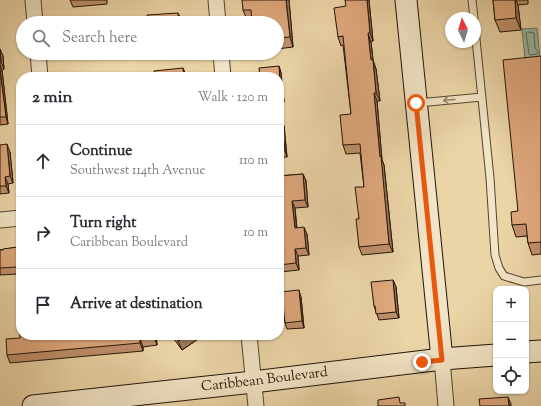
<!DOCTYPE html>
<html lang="en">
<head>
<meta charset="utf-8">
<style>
	:root { --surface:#fff; --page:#f7f7f7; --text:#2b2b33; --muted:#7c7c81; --line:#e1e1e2 }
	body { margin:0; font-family:"Sorts Mill Goudy",serif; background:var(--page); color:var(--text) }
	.controls { position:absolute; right:12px; bottom:12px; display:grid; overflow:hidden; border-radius:8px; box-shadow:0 1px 3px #0004 }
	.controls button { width:36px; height:36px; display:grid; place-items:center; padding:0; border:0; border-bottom:1px solid var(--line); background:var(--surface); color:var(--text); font:20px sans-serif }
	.compass { position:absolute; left:445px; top:12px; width:36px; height:36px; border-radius:50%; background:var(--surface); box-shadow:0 1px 3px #0004; rotate:355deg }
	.stop { position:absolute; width:12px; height:12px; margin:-9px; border:3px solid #ea580c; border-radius:50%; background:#fff }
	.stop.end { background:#ea580c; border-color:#fff; box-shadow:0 1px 4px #0008 }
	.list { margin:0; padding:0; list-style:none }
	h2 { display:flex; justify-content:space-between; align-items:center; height:52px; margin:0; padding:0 16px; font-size:17px }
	h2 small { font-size:13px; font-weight:400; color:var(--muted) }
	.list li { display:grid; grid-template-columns:26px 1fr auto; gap:12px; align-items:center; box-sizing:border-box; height:72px; padding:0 16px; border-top:1px solid var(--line) }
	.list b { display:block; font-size:15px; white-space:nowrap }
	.list p { margin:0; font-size:13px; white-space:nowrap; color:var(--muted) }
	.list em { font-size:13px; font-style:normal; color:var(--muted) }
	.icon { flex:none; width:22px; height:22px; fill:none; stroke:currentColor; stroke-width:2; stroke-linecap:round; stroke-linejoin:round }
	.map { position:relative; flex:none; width:541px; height:406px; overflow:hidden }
	.search { position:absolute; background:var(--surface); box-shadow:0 1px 3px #0004; left:16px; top:16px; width:268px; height:44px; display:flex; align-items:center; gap:10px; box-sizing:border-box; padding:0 14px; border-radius:22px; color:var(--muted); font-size:15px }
	.panel { position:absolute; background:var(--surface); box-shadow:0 1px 3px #0004; left:16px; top:72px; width:268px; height:268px; border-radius:16px }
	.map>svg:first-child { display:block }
</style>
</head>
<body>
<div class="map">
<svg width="541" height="406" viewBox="0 0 541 406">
	<rect width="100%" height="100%" fill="#ebd5a7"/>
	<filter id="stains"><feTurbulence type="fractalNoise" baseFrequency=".005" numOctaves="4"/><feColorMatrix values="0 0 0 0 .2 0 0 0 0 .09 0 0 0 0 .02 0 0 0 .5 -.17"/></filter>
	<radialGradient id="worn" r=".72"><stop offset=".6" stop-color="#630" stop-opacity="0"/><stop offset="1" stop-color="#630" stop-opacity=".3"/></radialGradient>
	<path fill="#99b9a4" stroke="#697766" d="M537,28L540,58L525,59L522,29Z"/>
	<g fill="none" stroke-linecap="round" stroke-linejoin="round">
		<path stroke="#5e6656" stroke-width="1" d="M528,32L534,33L535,48L538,52L537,54L530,55L529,53L526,34Z"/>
		<g stroke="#544430" stroke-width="9">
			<path id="lane" d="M472,0L474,18
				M475,29L490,178L495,255L499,268L504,276L524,282L541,280
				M418,103L482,97"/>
		</g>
		<g stroke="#544430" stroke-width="17">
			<path id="street" d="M33,0L35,23
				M216,0L218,23
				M38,53L40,77
				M221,53L223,77
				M0,220L21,218
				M249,335L256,406
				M442,359L446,406"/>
		</g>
		<g stroke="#221409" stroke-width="23">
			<g id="secondary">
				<path d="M406,0L442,359"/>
				<path d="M526,352L541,351"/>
				<path id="s1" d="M33,406L253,382L442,359L496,355"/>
			</g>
		</g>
		<use href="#lane" stroke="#f2e4c6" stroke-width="7"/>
		<use href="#street" stroke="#f2e4c6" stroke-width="15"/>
		<use href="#secondary" stroke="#f2e4c6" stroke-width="21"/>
	</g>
	<path fill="#c0906c" stroke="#221409" d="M70,0H107V4L73,7Z
		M289,0L293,47L277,49V23L252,20H247L243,10Z
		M369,0L373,41L371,42L373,60L376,69L380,101H377L382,160L384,165L393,252L362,255L359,247V219L364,187L360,153L346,154L343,145L351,114L343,45L341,46L338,37L346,6Z
		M493,0H528V4L518,5L521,30L500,32L495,20Z
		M0,49L3,56L4,69L2,70L8,124L0,125Z
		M75,53H97V57L78,59Z
		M541,56V254L532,255L528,243L527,236L516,237L512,225L518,211Z
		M279,66L281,73L284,102H279Z
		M279,120L284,126L287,157L279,158Z
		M0,145L10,152L13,183L8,184L9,193L0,194Z
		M303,174L306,181L308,207L295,208L297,228L307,234L309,255L298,256L299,270L280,272L279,270V176Z
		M21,245V287L19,281L18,274L0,275V250L18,247Z
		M393,280L396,287L399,318L379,320L374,306Z
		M301,297L304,328L287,329L285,323L284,312H283L280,305Z
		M21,335H156L157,345L143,347V351L10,363L7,355L20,338Z
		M171,335H204L182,350Z"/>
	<path fill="#9c7658" stroke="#221409" d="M286,0H289L293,47L290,37Z
		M367,0H369L373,41L370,33Z
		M515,0H516L518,5L521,30L516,18Z
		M178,13L181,19V23H179Z
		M368,33L371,42L374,69L371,60Z
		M0,49L3,56L4,69L1,62Z
		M373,60L376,69L380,101L376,93Z
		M0,65L2,70L8,124L6,117L0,70Z
		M279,66L281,73L284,102L281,95Z
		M183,68L186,75V77H184Z
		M374,93L377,101L382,160L384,165L393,252L389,244L380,157Z
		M281,119L284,126L287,157L285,151Z
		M7,144L10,152L13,183L10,176Z
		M303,174L306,181L308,207L305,200Z
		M5,177L8,184L9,193L6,186Z
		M292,201L295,208L297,235L295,228Z
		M304,227L307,234L309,255L306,248Z
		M295,249L298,256L299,270L296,263Z
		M393,280L396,287L399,318L396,312Z
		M299,290L301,297L304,328L302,321Z
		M154,335H156L157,345L154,337Z
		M186,335H204L182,350L178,341Z
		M140,339L143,347V351L140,343Z
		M508,397L511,404V406H509Z"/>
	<path fill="#dfa87d" stroke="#221409" d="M242,0H286L290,37L277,38V23H252L251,10H243Z
		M345,0H367L370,33H368L371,60H373L376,93H374L380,157L381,156L389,244L359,247L356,219H359L355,187H364L360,144L343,145L340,115L351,114L343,36L338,37L334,8L346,6Z
		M493,0H515L516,18L495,20Z
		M178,13L179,23H148L147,15Z
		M0,49L1,62H0Z
		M541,56V242L528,243L526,224L512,225L511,212L518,211L503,60Z
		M279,66L281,95H279V77H260L259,68Z
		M183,68L184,77H155L154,71Z
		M0,70L6,117H0Z
		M97,75L98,77H79Z
		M281,119L285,151H279V120Z
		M7,144L10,176L5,177L6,186H0V145Z
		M303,174L305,200L292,201L295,228L304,227L306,248L295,249L296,263L279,265V176Z
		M18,245H21V281H19L17,267L0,268V250H3V249L18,247Z
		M393,280L396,312L376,314L375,306H374L371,282Z
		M299,290L302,321L285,323L283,305H280V292Z
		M19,320H21V335H154V337L140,339V343L7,355L6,339L20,338Z
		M174,335H186L178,341Z
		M399,397L400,403H405V406H378V400Z
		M508,397L509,406H480L479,399Z"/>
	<defs><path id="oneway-shaft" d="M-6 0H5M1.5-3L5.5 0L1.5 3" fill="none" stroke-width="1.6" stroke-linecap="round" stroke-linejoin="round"/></defs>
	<use stroke="#948671" href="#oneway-shaft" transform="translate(449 100) rotate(174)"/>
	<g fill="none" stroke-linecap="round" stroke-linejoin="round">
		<path stroke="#ea580c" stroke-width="5" d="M416,103L442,360L422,362"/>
	</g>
	<g text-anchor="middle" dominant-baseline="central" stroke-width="3" stroke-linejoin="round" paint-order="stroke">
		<g font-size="14" fill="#221409" stroke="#f2e4c6">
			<text stroke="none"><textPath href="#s1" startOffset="233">Caribbean Boulevard</textPath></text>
		</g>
	</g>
	<rect width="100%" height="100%" filter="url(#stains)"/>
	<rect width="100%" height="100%" fill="url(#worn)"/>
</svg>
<div class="controls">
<button>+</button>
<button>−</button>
<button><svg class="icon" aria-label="locate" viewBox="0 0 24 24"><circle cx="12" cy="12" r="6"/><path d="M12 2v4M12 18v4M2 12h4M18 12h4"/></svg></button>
</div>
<svg class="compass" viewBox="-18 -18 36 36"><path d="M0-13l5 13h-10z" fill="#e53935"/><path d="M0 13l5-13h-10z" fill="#7c7c81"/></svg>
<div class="stop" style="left:416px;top:103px"></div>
<div class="stop end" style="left:422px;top:362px"></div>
<div class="search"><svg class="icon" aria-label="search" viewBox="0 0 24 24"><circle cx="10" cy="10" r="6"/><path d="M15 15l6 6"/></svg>Search here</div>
<section class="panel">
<h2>2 min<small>Walk · 120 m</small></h2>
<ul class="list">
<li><svg class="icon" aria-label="ahead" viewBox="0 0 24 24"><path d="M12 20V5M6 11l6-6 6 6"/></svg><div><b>Continue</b><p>Southwest 114th Avenue</p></div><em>110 m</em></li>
<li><svg class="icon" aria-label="right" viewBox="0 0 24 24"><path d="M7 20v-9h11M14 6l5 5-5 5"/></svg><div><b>Turn right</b><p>Caribbean Boulevard</p></div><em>10 m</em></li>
<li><svg class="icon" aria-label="arrive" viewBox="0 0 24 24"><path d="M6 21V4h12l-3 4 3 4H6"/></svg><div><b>Arrive at destination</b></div></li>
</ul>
</section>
</div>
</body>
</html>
